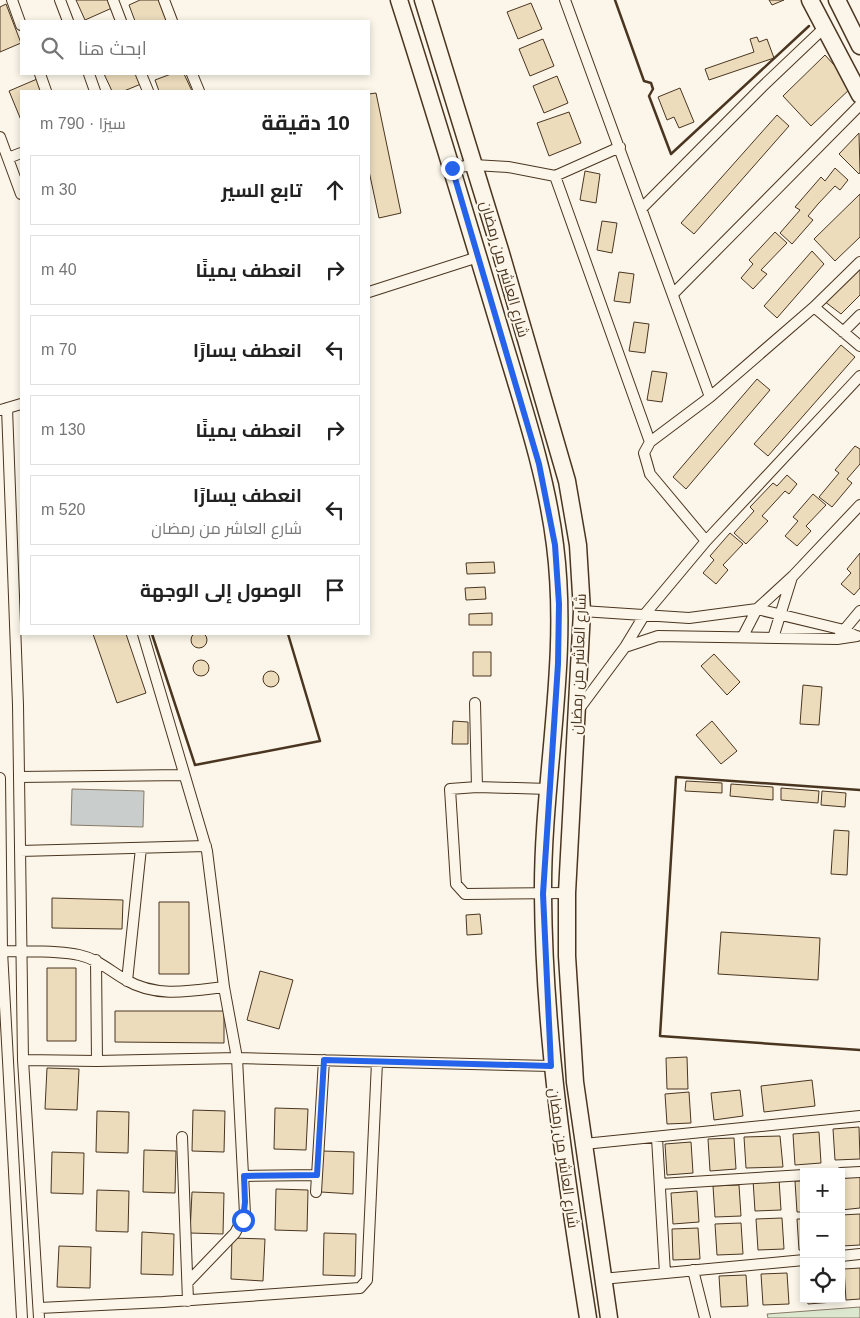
<!DOCTYPE html>
<html lang="ar">
<head>
<meta charset="utf-8">
<style>
	:root { --surface:#fff; --page:#f2f2f2; --text:#222; --muted:#767676; --line:#e0e0e0 }
	body { margin:0; font-family:Helvetica,Cairo,sans-serif; background:var(--page); color:var(--text); direction:rtl }
	.controls { position:absolute; right:15px; bottom:15px; display:grid; overflow:hidden; border-radius:0px; box-shadow:0 2px 8px #0003 }
	.controls button { width:45px; height:45px; display:grid; place-items:center; padding:0; border:0; border-bottom:1px solid var(--line); background:var(--surface); color:var(--text); font:25px sans-serif }
	.stop { position:absolute; width:15px; height:15px; margin:-11px; border:4px solid #2563eb; border-radius:50%; background:#fff }
	.stop.end { background:#2563eb; border-color:#fff; box-shadow:0 1px 5px #0008 }
	.list { margin:0; padding:0; list-style:none }
	h2 { display:flex; justify-content:space-between; align-items:center; height:65px; margin:0; padding:0 20px; font-size:21px }
	h2 small { font-size:16px; font-weight:400; color:var(--muted) }
	.list li { display:grid; grid-template-columns:32px 1fr auto; gap:15px; align-items:center; box-sizing:border-box; height:70px; margin:0 10px 10px; padding:0 10px; border:1px solid var(--line); border-radius:0px }
	.list b { display:block; font-size:19px; white-space:nowrap }
	.list p { margin:0; font-size:16px; white-space:nowrap; color:var(--muted) }
	.list em { font-size:16px; font-style:normal; color:var(--muted) }
	.icon { flex:none; width:28px; height:28px; fill:none; stroke:currentColor; stroke-width:2; stroke-linecap:round; stroke-linejoin:round }
	.map { position:relative; flex:none; width:860px; height:1318px; overflow:hidden; direction:ltr }
	.search { position:absolute; background:var(--surface); box-shadow:0 2px 8px #0003; left:20px; top:20px; width:350px; height:55px; display:flex; align-items:center; gap:12px; box-sizing:border-box; padding:0 18px; border-radius:0px; color:var(--muted); font-size:19px }
	.panel { position:absolute; background:var(--surface); box-shadow:0 2px 8px #0003; left:20px; top:90px; width:350px; height:545px; border-radius:0px; direction:rtl }
	.map>svg:first-child { display:block }
</style>
</head>
<body>
<div class="map">
<svg width="860" height="1318" viewBox="0 0 860 1318">
	<rect width="100%" height="100%" fill="#fbf6e9"/>
	<path fill="#dce7d0" stroke="#887966" d="M860,1307V1318H768L767,1314Z"/>
	<path fill="#c9cecd" stroke="#887966" d="M72,789L144,791L143,827L71,825Z"/>
	<path fill="#ecdcbc" stroke="#4a3520" d="M76,0H109L112,8L85,20Z
		M140,0H159L168,21H135L129,5Z
		M769,0H784L772,5Z
		M531,3L542,29L518,39L507,12Z
		M6,4L21,43L0,52V7Z
		M757,37L759,42L767,39L774,58L709,80L705,69L754,52L750,39Z
		M543,39L554,66L530,76L519,49Z
		M825,55L853,86L811,126L783,96Z
		M104,74H137L141,84L124,91H112Z
		M171,74H184L192,91H159L155,80Z
		M557,76L568,103L544,113L533,86Z
		M37,79L42,91H21V120L9,91Z
		M680,88L694,122L679,128L674,117L667,120L658,97Z
		M376,93L401,213L379,218L369,171V94Z
		M569,112L581,143L549,156L537,123Z
		M777,115L789,126L694,234L681,223Z
		M859,133L860,172L859,174L839,154Z
		M835,168L848,180L840,190L835,186L818,204L808,216L813,220L792,244L780,233L800,210L795,207L821,177L825,181Z
		M585,171L600,174L596,203L580,200Z
		M860,194V237L835,261L814,239Z
		M602,221L617,223L612,253L597,250Z
		M775,232L787,243L761,270L767,274L753,289L741,278L753,264L749,260Z
		M812,251L824,264L777,318L764,306Z
		M860,264V295L841,314L824,301Z
		M619,272L634,274L630,303L614,301Z
		M634,322L649,324L645,353L629,351Z
		M841,345L855,357L768,456L754,444Z
		M652,371L667,373L662,402L647,400Z
		M757,379L770,390L686,489L673,477Z
		M855,446L860,449V464L847,479L852,483L832,507L819,497L839,473L835,470Z
		M787,475L797,484L789,494L785,491L762,516L768,521L746,544L734,533L754,511L750,507L773,483L777,486Z
		M813,494L826,505L806,526L811,531L797,546L785,536L798,521L793,517Z
		M730,533L743,544L723,565L728,570L716,584L703,573L714,560L710,556Z
		M860,553V588L854,595L841,584L851,573L847,569Z
		M494,562L495,573L467,574L466,563Z
		M485,587L486,599L466,600L465,588Z
		M492,613V625H469V614Z
		M191 640a8 8 0 1 1 16 0a8 8 0 1 1-16 0Z
		M93,634H126L146,693L117,703Z
		M473,652H491V676H473Z
		M714,654L740,682L727,695L701,666Z
		M193 668a8 8 0 1 1 16 0a8 8 0 1 1-16 0Z
		M263 679a8 8 0 1 1 16 0a8 8 0 1 1-16 0Z
		M803,685L822,687L819,725L800,724Z
		M453,721L468,722V744H452Z
		M712,721L737,751L721,764L696,735Z
		M686,781L722,783V793L685,791Z
		M731,784L773,787V800L730,796Z
		M781,788L819,791L818,803L781,800Z
		M822,791L846,793L845,807L821,805Z
		M834,830L849,831L847,875L831,874Z
		M52,898L123,900L122,929L52,928Z
		M159,902H189V974H159Z
		M480,914L482,934L467,935L466,915Z
		M721,932L820,938L818,980L718,974Z
		M47,968H76V1041H47Z
		M260,971L293,980L279,1029L247,1020Z
		M115,1011H224V1043L115,1042Z
		M687,1057L688,1089H667L666,1058Z
		M47,1068L79,1069L77,1110L45,1109Z
		M812,1080L815,1106L764,1112L761,1086Z
		M740,1090L743,1116L714,1120L711,1093Z
		M689,1092L691,1123L667,1124L665,1094Z
		M275,1108L308,1109L306,1150L274,1149Z
		M193,1110L225,1111L224,1152L192,1151Z
		M97,1111L129,1112L128,1153L96,1152Z
		M859,1127L860,1159L835,1160L833,1129Z
		M819,1132L821,1163L795,1165L793,1134Z
		M780,1136L783,1167L746,1168L744,1137Z
		M734,1138L736,1169L710,1171L708,1139Z
		M691,1142L693,1173L667,1175L665,1144Z
		M144,1150L176,1151L175,1193L143,1192Z
		M322,1151L354,1152L353,1194L321,1192Z
		M52,1152L84,1153L83,1194L51,1193Z
		M860,1177V1208L841,1210V1178Z
		M779,1179L781,1210L755,1211L753,1180Z
		M795,1181H804V1212H797Z
		M739,1185L741,1216L715,1217L713,1186Z
		M276,1189L308,1190L307,1231L275,1230Z
		M97,1190L129,1191L128,1232L96,1231Z
		M697,1191L699,1222L673,1224L671,1193Z
		M192,1192L224,1193L223,1234L190,1233Z
		M860,1214V1245L842,1246L841,1215Z
		M782,1218L784,1249L758,1250L756,1219Z
		M797,1219H804V1250H799Z
		M741,1223L743,1254L717,1255L715,1224Z
		M698,1228L700,1259L673,1260L672,1229Z
		M142,1232L174,1234L173,1275L141,1274Z
		M324,1233L356,1234L355,1276L323,1275Z
		M232,1238L265,1239L263,1281L231,1279Z
		M59,1246L91,1247L90,1288L57,1287Z
		M860,1268V1299L846,1300L844,1269Z
		M787,1273L789,1304L763,1305L761,1274Z
		M746,1275L748,1306L721,1307L719,1276Z
		M807,1299H834V1302L808,1304Z"/>
	<g fill="none" stroke-linecap="round" stroke-linejoin="round">
		<g stroke="#4a3520" stroke-width="12">
			<path id="street" d="M12,0L21,25
				M60,0L68,21
				M113,0L121,21
				M164,0L172,21
				M565,0L710,397L650,442L644,453L650,474L706,541
				M40,74L46,91
				M89,74L95,91
				M141,74L148,91
				M192,74L199,91
				M0,137L21,194
				M8,158L21,153
				M452,168L474,165L508,167L555,176L620,147
				M555,176L650,442
				M642,208L762,87L824,28
				M369,292L478,257
				M673,294L860,105
				M814,307L860,346
				M843,332L860,315
				M710,397L814,307L860,262
				M7,408L18,705L23,1060L39,1318
				M1,410L21,404
				M582,611L689,618L757,609L844,630L856,636
				M143,634L207,851L224,987
				M840,635L860,611
				M743,636L757,609L793,576L860,505
				M773,638L792,577
				M625,647L658,636L837,639L857,636
				M475,703L477,787
				M579,709L625,647L645,614L706,541L860,376
				M19,777L184,775
				M0,778L2,951L22,1318
				M549,789L477,787L450,789L456,884L465,894L567,893
				M20,851L206,846
				M2,951C27,952 55,950 79,955C98,959 110,971 126,980C156,998 191,991 224,987L237,1058L245,1214L235,1233L188,1282
				M96,960L97,1061
				M127,981L141,848
				M23,1060L97,1061L237,1058L551,1066
				M182,1137L188,1301
				M657,1138L665,1273
				M584,1144L860,1116
				M841,1173L860,1172
				M244,1176L317,1175
				M660,1184L804,1175
				M316,1192L324,1060
				M841,1256L860,1254
				M693,1270L705,1318
				M602,1279L804,1260
				M39,1308L163,1302L360,1288L367,1280L377,1062"/>
		</g>
		<g stroke="#4a3520" stroke-width="19">
			<path id="primary" d="M399,0C434,109 467,219 500,329C521,400 546,472 555,545C570,662 542,779 543,895C544,1038 566,1178 588,1318
				M423,0L500,250L567,481L578,545L582,611L567,893V956L575,1082L609,1318
				M810,0L860,95
				M837,0L860,46"/>
		</g>
		<use href="#street" stroke="#fbf6e9" stroke-width="10"/>
		<use href="#primary" stroke="#fbf6e9" stroke-width="16"/>
		<path stroke="#4a3520" stroke-width="2.5" d="M615,0L644,81L651,83L653,89L649,96L671,154L809,26
			M152,634L195,765L320,741L288,634
			M860,790L676,777L660,1036L860,1050"/>
	</g>
	<g fill="none" stroke-linecap="round" stroke-linejoin="round">
		<path stroke="#2563eb" stroke-width="6" d="M243,1220L245,1202L244,1176L317,1175L324,1060L551,1066L543,894L558,664L559,604L555,545L539,464L452,168"/>
	</g>
	<g text-anchor="middle" dominant-baseline="central" stroke-width="4" stroke-linejoin="round" paint-order="stroke">
		<g font-size="15" fill="#4a3520" stroke="#fbf6e9">
			<text transform="translate(505 269) rotate(74)">شارع العاشر من رمضان</text>
			<text transform="translate(578 664) rotate(-88)">شارع العاشر من رمضان</text>
			<text transform="translate(564 1158) rotate(82)">شارع العاشر من رمضان</text>
		</g>
	</g>
</svg>
<div class="controls">
<button>+</button>
<button>−</button>
<button><svg class="icon" aria-label="locate" viewBox="0 0 24 24"><circle cx="12" cy="12" r="6"/><path d="M12 2v4M12 18v4M2 12h4M18 12h4"/></svg></button>
</div>
<div class="stop" style="left:243px;top:1220px"></div>
<div class="stop end" style="left:452px;top:168px"></div>
<div class="search"><svg class="icon" aria-label="search" viewBox="0 0 24 24"><circle cx="10" cy="10" r="6"/><path d="M15 15l6 6"/></svg>ابحث هنا</div>
<section class="panel">
<h2>10 دقيقة<small>سيرًا · 790 m</small></h2>
<ul class="list">
<li><svg class="icon" aria-label="ahead" viewBox="0 0 24 24"><path d="M12 20V5M6 11l6-6 6 6"/></svg><div><b>تابع السير</b></div><em>30 m</em></li>
<li><svg class="icon" aria-label="right" viewBox="0 0 24 24"><path d="M7 20v-9h11M14 6l5 5-5 5"/></svg><div><b>انعطف يمينًا</b></div><em>40 m</em></li>
<li><svg class="icon" aria-label="left" viewBox="0 0 24 24"><path d="M17 20v-9H6M10 6l-5 5 5 5"/></svg><div><b>انعطف يسارًا</b></div><em>70 m</em></li>
<li><svg class="icon" aria-label="right" viewBox="0 0 24 24"><path d="M7 20v-9h11M14 6l5 5-5 5"/></svg><div><b>انعطف يمينًا</b></div><em>130 m</em></li>
<li><svg class="icon" aria-label="left" viewBox="0 0 24 24"><path d="M17 20v-9H6M10 6l-5 5 5 5"/></svg><div><b>انعطف يسارًا</b><p>شارع العاشر من رمضان</p></div><em>520 m</em></li>
<li><svg class="icon" aria-label="arrive" viewBox="0 0 24 24"><path d="M6 21V4h12l-3 4 3 4H6"/></svg><div><b>الوصول إلى الوجهة</b></div></li>
</ul>
</section>
</div>
</body>
</html>
